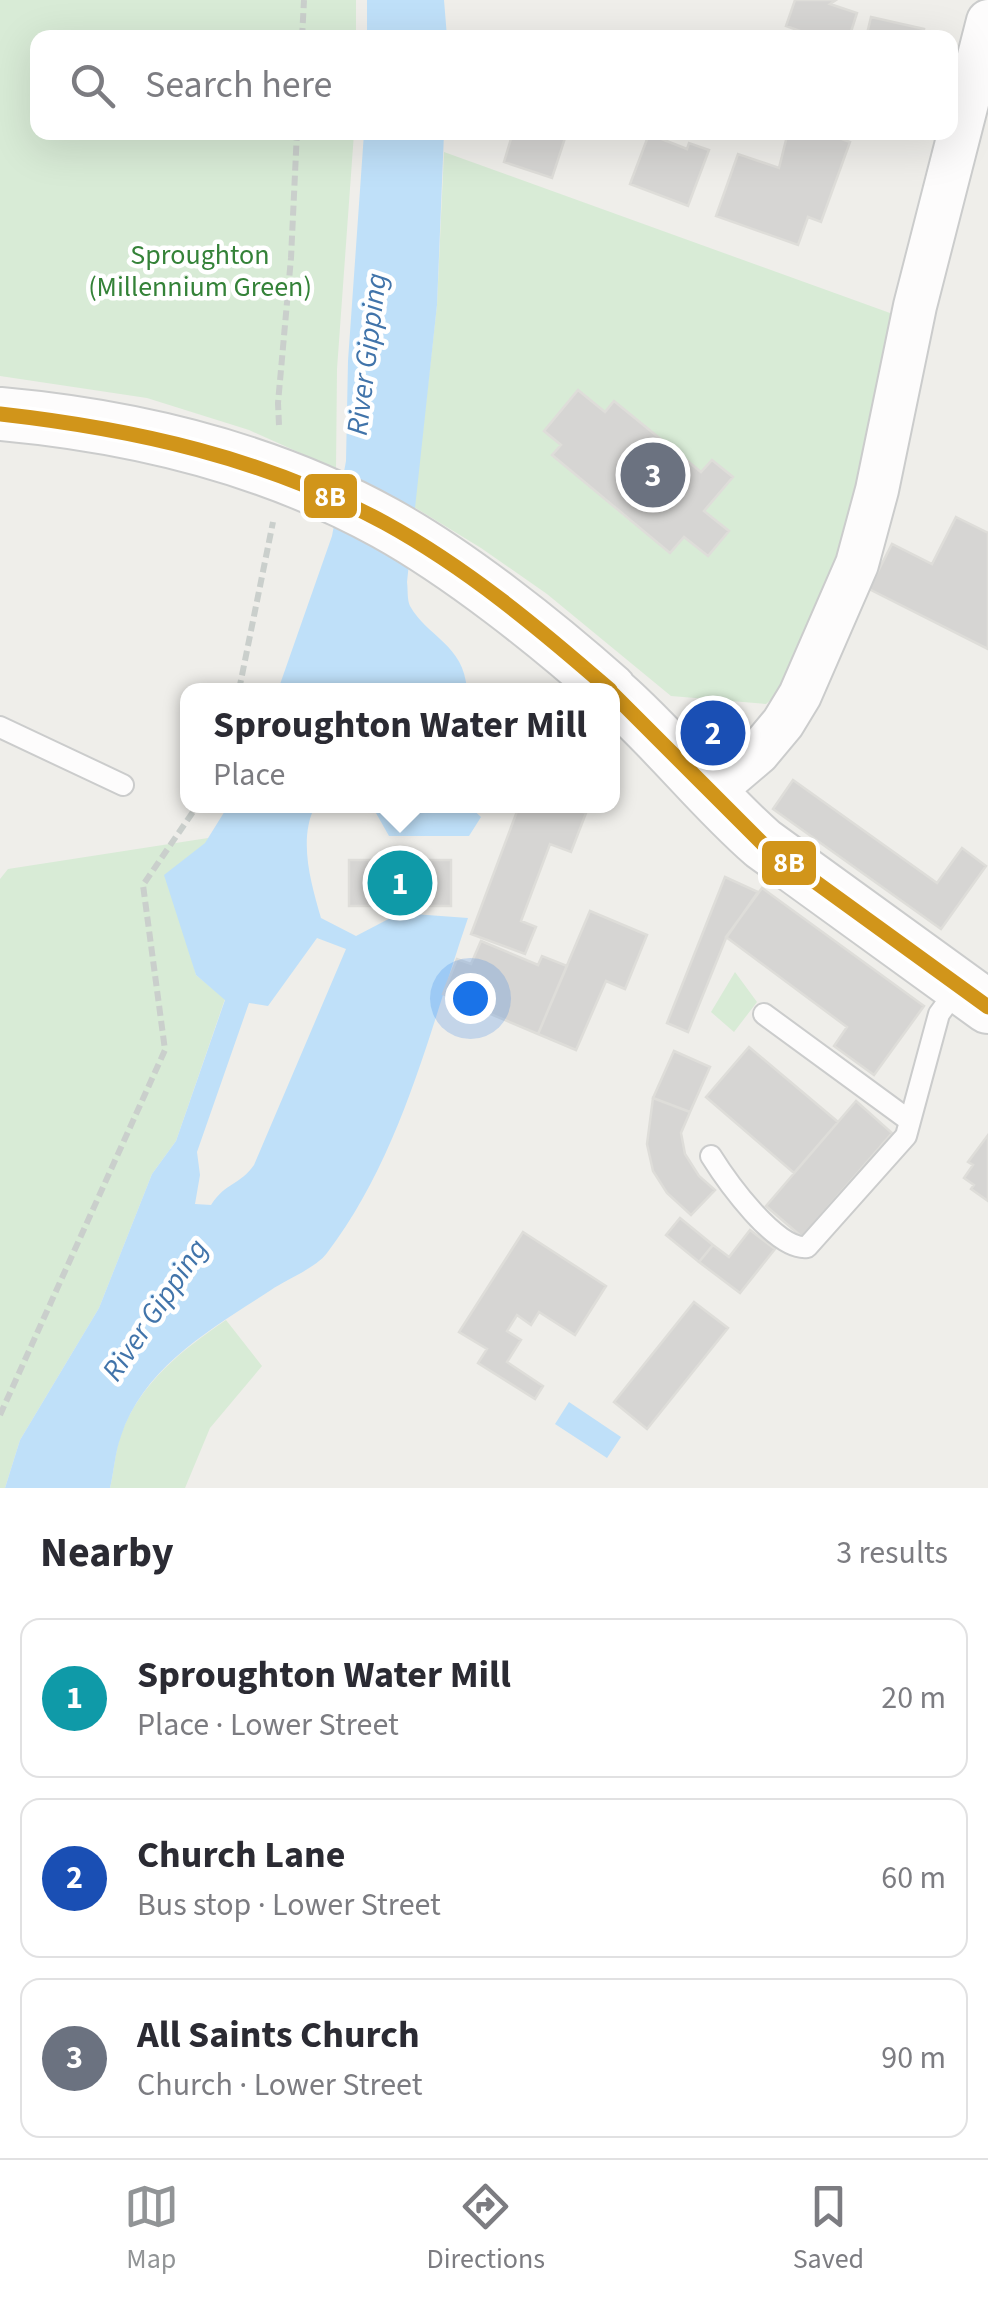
<!DOCTYPE html>
<html lang="en">
<head>
<meta charset="utf-8">
<style>
	:root { --surface:#fff; --page:#f7f7f7; --text:#2b2b33; --muted:#7c7c81; --line:#e1e1e2; --accent:#919496 }
	body { margin:0; font-family:"Source Sans 3",sans-serif; background:var(--page); color:var(--text) }
	.you { position:absolute; left:470px; top:998px; width:35px; height:35px; margin:-25px; border:8px solid #fff; border-radius:50%; background:#1a73e8; box-shadow:0 0 0 15px #1a73e833 }
	.badge { display:grid; place-items:center; width:65px; height:65px; border-radius:50%; background:var(--accent); color:#fff; font-size:32px; font-weight:700 }
	.pin { position:absolute; translate:-50% -50%; border:5px solid #fff; box-shadow:0 2px 10px #0006 }
	.popup { position:absolute; left:180px; top:683px; width:440px; height:130px; box-sizing:border-box; display:grid; place-content:center; border-radius:20px; background:var(--surface); filter:drop-shadow(0 2px 8px #0005); font-size:32px; white-space:nowrap; color:var(--muted) }
	.popup b { font-size:38px; color:var(--text) }
	.popup::after { content:''; position:absolute; left:50%; top:100%; margin-left:-20px; border:20px solid transparent; border-top-color:var(--surface) }
	.list { margin:0; padding:0; list-style:none }
	h2 { display:flex; justify-content:space-between; align-items:center; height:130px; margin:0; padding:0 40px; font-size:42px }
	h2 small { font-size:32px; font-weight:400; color:var(--muted) }
	.list li { display:grid; grid-template-columns:65px 1fr auto; gap:30px; align-items:center; box-sizing:border-box; height:160px; margin:0 20px 20px; padding:0 20px; border:2px solid var(--line); border-radius:20px }
	.list b { display:block; font-size:38px; white-space:nowrap }
	.list p { margin:0; font-size:32px; white-space:nowrap; color:var(--muted) }
	.list em { font-size:32px; font-style:normal; color:var(--muted) }
	.icon { flex:none; width:55px; height:55px; fill:none; stroke:currentColor; stroke-width:2; stroke-linecap:round; stroke-linejoin:round }
	.map { position:relative; flex:none; width:988px; height:1488px; overflow:hidden }
	.search { position:absolute; background:var(--surface); box-shadow:0 10px 40px #0002; left:30px; right:30px; top:30px; height:110px; display:flex; align-items:center; gap:25px; box-sizing:border-box; padding:0 35px; border-radius:20px; color:var(--muted); font-size:38px }
	.sheet { height:670px; background:var(--surface) }
	nav { display:flex; justify-content:space-around; align-items:center; box-sizing:border-box; height:140px; border-top:2px solid var(--line); background:var(--surface); font-size:28px; color:var(--muted) }
	nav a { display:grid; justify-items:center; gap:5px }
	nav .on { color:var(--accent) }
	.map>svg:first-child { display:block }
</style>
</head>
<body>
<div class="map">
<svg width="988" height="1488" viewBox="0 0 988 1488">
	<rect width="100%" height="100%" fill="#efeeea"/>
	<path fill="#d8ebd6" d="M0,0H356V37L38,38V132L354,133L337,369L336,469L249,430L147,398L0,376Z
		M444,152L890,313L897,323L830,595L782,690L766,704L671,696L547,594L481,548L414,507L437,305Z
		M208,838L185,932L196,975L225,999L176,1141L152,1174L99,1308L20,1440L5,1488H0V879L8,869Z
		M735,972L757,1002L734,1032L711,1012Z
		M226,1320L262,1366L210,1428L185,1488H110C114,1471 115,1451 121,1434C140,1383 183,1349 226,1320Z"/>
	<path fill="#bfe0f9" fill-rule="evenodd" d="M367,0H444L447,37H367Z
		M364,133H444L437,305L407,582C408,589 407,600 410,606C427,637 464,644 467,690H278L332,536L346,461L348,361Z
		M228,806H315C298,840 311,883 321,918L356,936L400,913L468,918C429,1032 401,1156 327,1253C316,1268 287,1279 271,1290C213,1328 144,1366 121,1436C115,1452 114,1471 110,1488H5L20,1440L99,1308L152,1174L176,1141L225,1000L196,975L164,875L205,843ZM317,938L346,949L254,1165C240,1185 226,1182 211,1205L195,1204L200,1175L197,1152L249,1003L268,1006Z
		M372,806H469L481,817L469,836H389Z
		M569,1402L621,1437L607,1458L555,1424Z"/>
	<path fill="#d6d5d3" stroke="#deddd9" stroke-width="2.5" d="M795,0H836L830,4L857,13L849,38H819L786,26Z
		M871,17L924,29L922,38H866Z
		M513,132H567L552,178L504,162Z
		M788,132H823L850,142L821,222L808,217L798,245L716,216L738,154L779,168Z
		M649,134L687,149L689,143L709,150L688,206L630,184Z
		M578,390L605,412L614,401L701,472L712,460L733,477L704,511L729,531L708,556L684,537L670,553L552,455L561,445L544,431Z
		M956,517L988,533V649L869,589L892,544L932,564Z
		M793,780L937,883L962,848L986,866L941,929L773,809Z
		M519,806H565L586,813L571,852L550,844L521,921L536,927L525,954L471,934Z
		M349,860H451V906H349Z
		M725,877L758,892L726,938L688,1032L667,1023Z
		M762,888L924,1006L874,1075L834,1046L847,1027L726,937Z
		M590,911L647,935L625,989L606,981L576,1050L538,1034Z
		M481,941L538,965L542,956L567,966L538,1034L443,994L457,959L471,964Z
		M749,1047L838,1122L794,1173L706,1097Z
		M674,1051L710,1067L690,1112L653,1098Z
		M653,1098L690,1112L681,1133L685,1154L699,1176L715,1190L691,1215L667,1193L653,1171L647,1144Z
		M856,1101L892,1133L802,1237L766,1206Z
		M988,1135V1201L971,1189L974,1185L964,1178L973,1165L968,1162Z
		M680,1218L713,1245L699,1262L666,1235Z
		M750,1230L775,1249L740,1293L699,1262L713,1245L729,1257Z
		M523,1232L606,1286L575,1335L539,1312L531,1325L517,1315L507,1331L521,1340L507,1362L543,1386L535,1399L478,1363L487,1349L459,1332Z
		M694,1302L728,1328L647,1429L614,1402Z"/>
	<g fill="none" stroke-linecap="round" stroke-linejoin="round">
		<g stroke="#cbcccc" stroke-width="24">
			<path id="service" d="M0,727L123,785
				M764,1014L910,1121
				M711,1156C726,1180 776,1251 807,1247L906,1136L939,1014L958,988"/>
		</g>
		<g stroke="#cbcccc" stroke-width="46">
			<path id="minor" d="M711,793L758,753L783,723L800,695L857,564L877,490L915,306L988,21"/>
		</g>
		<g stroke="#cbcccc" stroke-width="56">
			<path id="tertiary" d="M0,414C133,426 267,458 385,523C459,564 546,633 610,690
				M612,693C666,740 709,797 763,844L988,1007"/>
		</g>
		<path stroke="#cacfcc" stroke-width="6" stroke-dasharray="10 5" stroke-linecap="butt" d="M302,38L304,0
			M279,425L278,403L291,258L297,132
			M239,690L273,522
			M0,1415L165,1050L143,885L197,806"/>
		<use href="#service" stroke="#fdfcfc" stroke-width="20"/>
		<use href="#minor" stroke="#fdfcfc" stroke-width="42"/>
		<use href="#tertiary" stroke="#fdfcfc" stroke-width="52"/>
		<g stroke="#fff" stroke-width="22">
			<path id="bus-1" d="M0,414C134,429 265,458 385,523C467,568 540,629 610,690
				M612,693L763,844L988,1007"/>
		</g>
		<use href="#bus-1" stroke="#d1951a" stroke-width="15"/>
	</g>
	<g text-anchor="middle" dominant-baseline="central" stroke-width="9" stroke-linejoin="round" paint-order="stroke">
		<g font-size="28" fill="#348238" stroke="#fff">
			<text x="200" y="255">Sproughton<tspan x="200" dy="32">(Millennium Green)</tspan></text>
		</g>
		<g font-size="30" font-style="italic" fill="#4174aa" stroke="#fff">
			<text transform="translate(367 354) rotate(-83)">River Gipping</text>
			<text transform="translate(155 1310) rotate(-56)">River Gipping</text>
		</g>
	</g>
	<g stroke="#fff" stroke-width="4">
		<rect x="302" y="472" width="57" height="48" rx="10" fill="#d1951a"/>
		<rect x="760" y="839" width="58" height="48" rx="10" fill="#d1951a"/>
	</g>
	<g font-size="28" text-anchor="middle" font-weight="bold" fill="#fff">
		<text x="330" y="506">8B</text>
		<text x="789" y="872">8B</text>
	</g>
</svg>
<div class="you"></div>
<div class="pin badge" style="left:400px;top:883px;background:#0f9aa8">1</div>
<div class="popup"><b>Sproughton Water Mill</b>Place</div>
<div class="pin badge" style="left:713px;top:733px;background:#1a4fb4">2</div>
<div class="pin badge" style="left:653px;top:475px;background:#6b7280">3</div>
<div class="search"><svg class="icon" aria-label="search" viewBox="0 0 24 24"><circle cx="10" cy="10" r="6"/><path d="M15 15l6 6"/></svg>Search here</div>
</div>
<section class="sheet">
<h2>Nearby<small>3 results</small></h2>
<ul class="list">
<li><span class="badge" style="background:#0f9aa8">1</span><div><b>Sproughton Water Mill</b><p>Place · Lower Street</p></div><em>20 m</em></li>
<li><span class="badge" style="background:#1a4fb4">2</span><div><b>Church Lane</b><p>Bus stop · Lower Street</p></div><em>60 m</em></li>
<li><span class="badge" style="background:#6b7280">3</span><div><b>All Saints Church</b><p>Church · Lower Street</p></div><em>90 m</em></li>
</ul>
</section>
<nav>
<a class="on"><svg class="icon" aria-label="map" viewBox="0 0 24 24"><path d="M3 6l6-2 6 2 6-2v14l-6 2-6-2-6 2zM9 4v14M15 6v14"/></svg>Map</a>
<a><svg class="icon" aria-label="directions" viewBox="0 0 24 24"><path d="M12 3l9 9-9 9-9-9zM9 14v-3h6M13 9l2 2-2 2"/></svg>Directions</a>
<a><svg class="icon" aria-label="saved" viewBox="0 0 24 24"><path d="M7 4h10v16l-5-4-5 4z"/></svg>Saved</a>
</nav>
</body>
</html>
